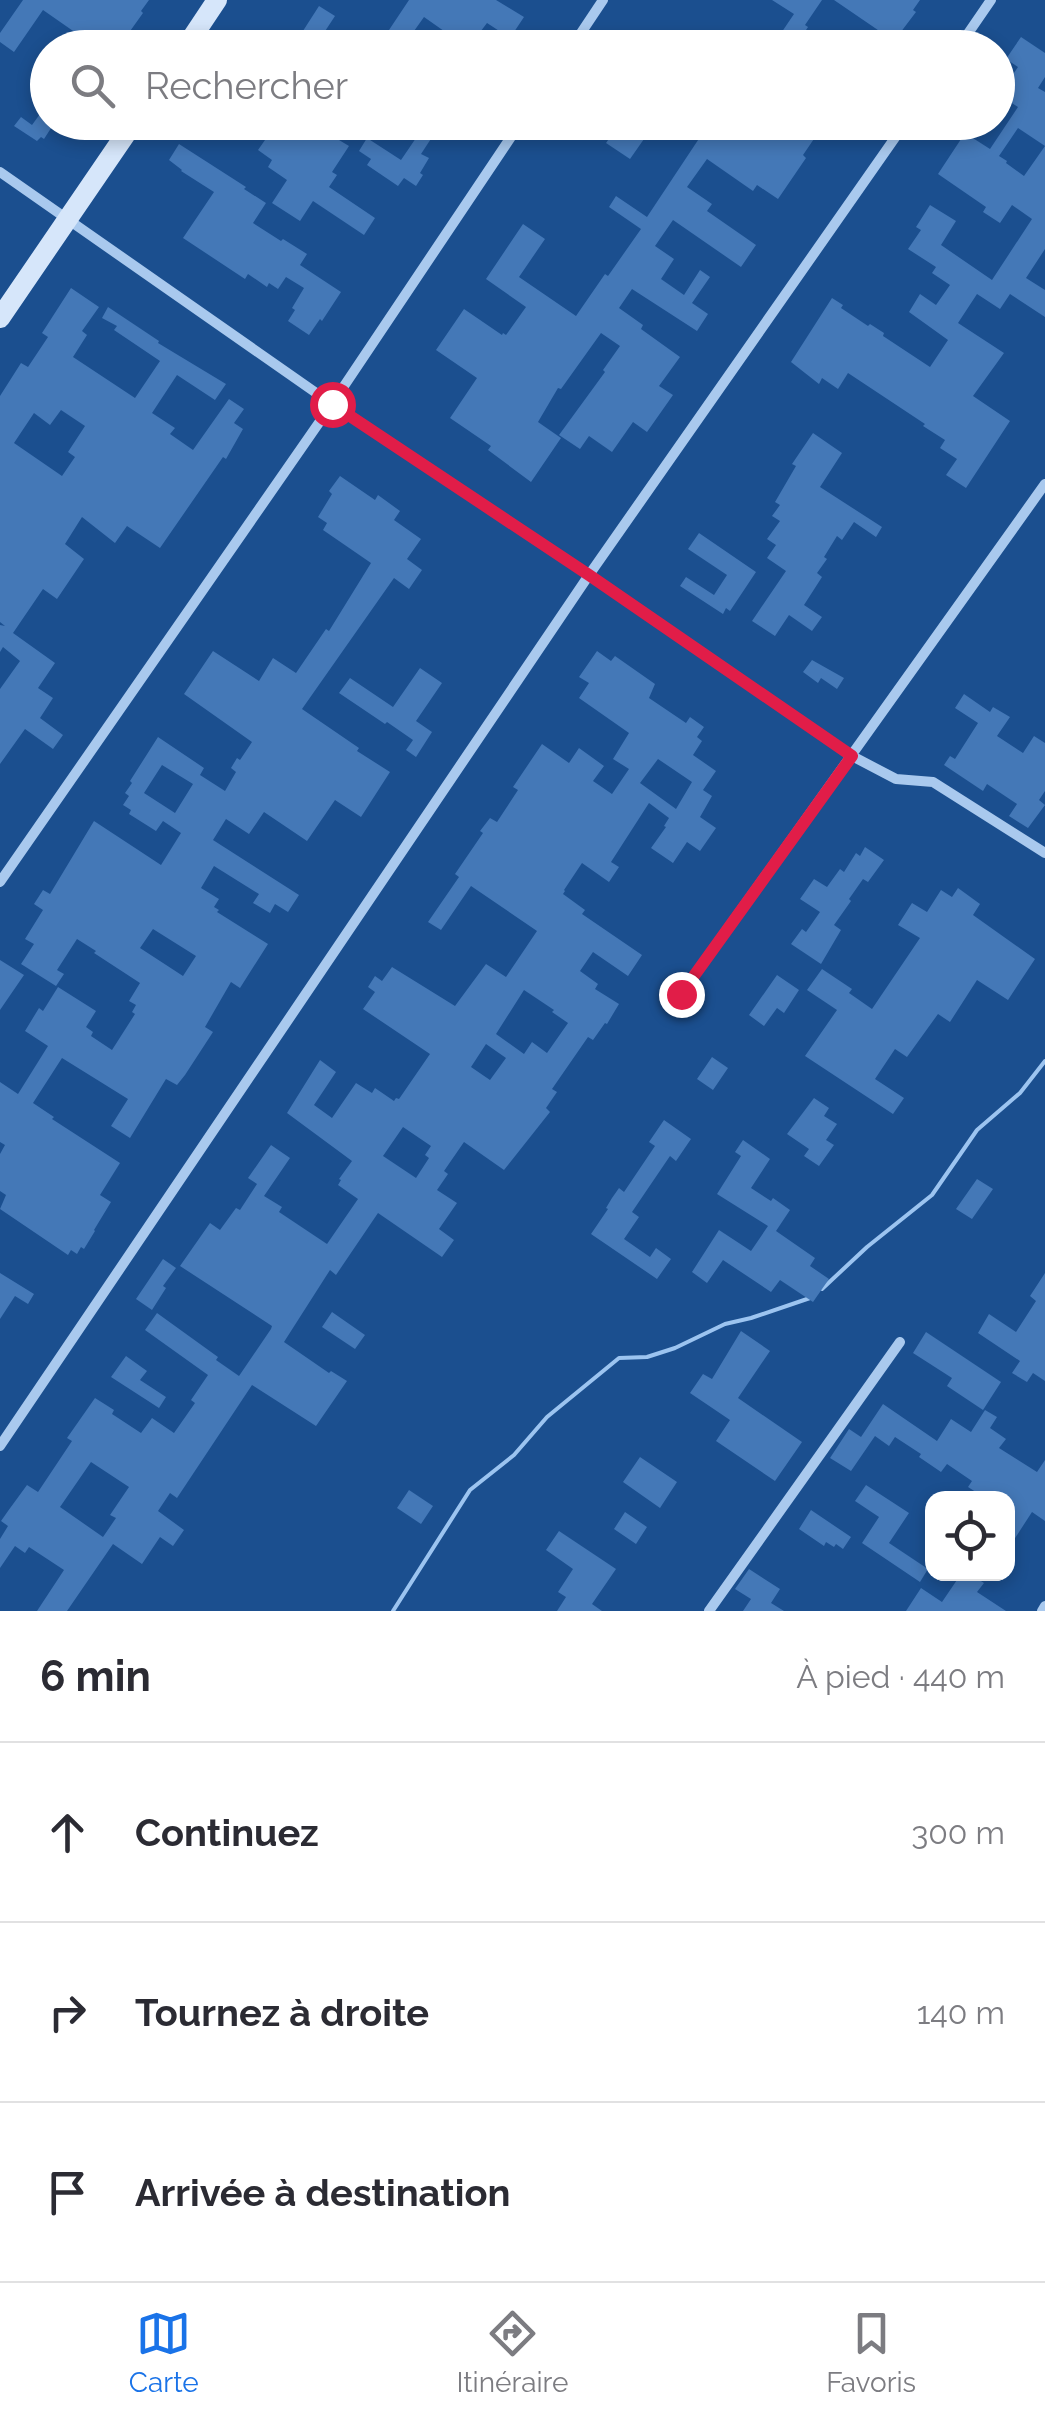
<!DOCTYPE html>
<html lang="fr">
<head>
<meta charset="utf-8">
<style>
	:root { --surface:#fff; --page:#f7f7f7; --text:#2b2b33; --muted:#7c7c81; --line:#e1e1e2; --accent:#1a73e8 }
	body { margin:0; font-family:Raleway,sans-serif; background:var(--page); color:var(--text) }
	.controls { position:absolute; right:30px; bottom:30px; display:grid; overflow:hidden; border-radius:20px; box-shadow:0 5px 15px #0003 }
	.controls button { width:90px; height:90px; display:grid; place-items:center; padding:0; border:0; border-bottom:2px solid var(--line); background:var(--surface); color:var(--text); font:50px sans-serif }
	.stop { position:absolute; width:30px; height:30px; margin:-22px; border:8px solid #e11d48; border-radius:50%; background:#fff }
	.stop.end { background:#e11d48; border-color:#fff; box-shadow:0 2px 10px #0008 }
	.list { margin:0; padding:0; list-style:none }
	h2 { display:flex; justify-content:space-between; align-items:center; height:130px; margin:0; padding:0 40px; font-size:42px }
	h2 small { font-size:32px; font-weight:400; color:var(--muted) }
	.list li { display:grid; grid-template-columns:65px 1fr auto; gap:30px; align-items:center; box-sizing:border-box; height:180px; padding:0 40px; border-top:2px solid var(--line) }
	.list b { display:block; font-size:38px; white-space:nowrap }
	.list em { font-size:32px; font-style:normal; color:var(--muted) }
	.icon { flex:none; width:55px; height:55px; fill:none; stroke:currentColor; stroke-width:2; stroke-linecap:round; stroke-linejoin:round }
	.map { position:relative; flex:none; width:1045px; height:1611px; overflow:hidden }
	.search { position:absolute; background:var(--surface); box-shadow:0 5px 15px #0003; left:30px; right:30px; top:30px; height:110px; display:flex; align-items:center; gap:25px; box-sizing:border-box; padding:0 35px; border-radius:55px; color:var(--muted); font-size:38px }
	.sheet { height:670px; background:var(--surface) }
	nav { display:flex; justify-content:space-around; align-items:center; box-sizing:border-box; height:140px; border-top:2px solid var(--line); background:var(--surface); font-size:28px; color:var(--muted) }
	nav a { display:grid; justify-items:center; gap:5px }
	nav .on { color:var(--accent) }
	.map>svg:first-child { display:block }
</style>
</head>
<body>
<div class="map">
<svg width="1045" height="1611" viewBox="0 0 1045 1611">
	<rect width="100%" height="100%" fill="#1b4f8f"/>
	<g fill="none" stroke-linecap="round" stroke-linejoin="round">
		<path stroke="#9cc4f0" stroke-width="4" d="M822,1289L867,1247L932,1195L977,1130L1020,1093L1045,1061
			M393,1611L470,1490L514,1455L547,1417L619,1358L647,1357L675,1348L725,1324L751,1318L810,1298"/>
	</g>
	<path fill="#4478b7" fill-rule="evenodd" d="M23,0H149L141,11L143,13L118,48H66L76,33L43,10L14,52L0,42V33Z
		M409,0H496L524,17L510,38L487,23L468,48L424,17L402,48H377Z
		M772,0H822L805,25L808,27L806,30L832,48H771L794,14Z
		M834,0H920L913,10L916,12L894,41Z
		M319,6L335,16L314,48H292Z
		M1021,37L1045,53V77L1038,88L1045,92V146L1018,128L999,156L1007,161L1006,163L1024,176L1045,146V249L1026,278L1045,290V317L1010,294L1000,309L977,294L958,323L1004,353L973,396L1010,421L966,488L946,475L957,459L940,448L945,440L923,426L925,424L848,373L838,389L822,378L819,384L791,362L832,298L843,305L841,308L868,326L870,324L884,333L883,336L930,367L948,340L909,312L920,294L936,305L950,285L932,273L936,267L908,249L921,230L916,227L930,205L956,221L941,245L992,280L1032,219L1012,205L1000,223L983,212L986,207L938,174L965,133L990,149L1018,107L999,95L1018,67L1006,59Z
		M48,103V122H55L44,139L41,137L37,141L14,126L21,117L32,125Z
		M240,122H339L347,128L339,140L349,146L332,172L337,175L329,187L375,218L364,235L313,201L300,221L272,203L287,180L268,167L272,160L258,150L265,140Z
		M392,122H442L421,154L429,158L420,173L423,175L416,186L404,178L398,186L367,165L371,159L359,151L367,138L401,160L416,138Z
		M710,122H722L740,135L749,122H803L818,133L803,155L806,158L778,199L757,185L753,191L707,159L687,187L712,204L707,211L756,245L741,267L673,220L655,246L674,259L661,279L684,295L700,270L710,277L692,303L708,314L697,331L632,289L619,308L643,325L641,329L680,357L659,386L673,395L647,432L633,422L612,452L589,436L580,449L559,435L605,372L603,370L620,346L601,333L561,389L558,388L538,422L561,438L531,482L488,450L491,446L450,418L477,378L436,350L464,309L502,335L503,333L506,335L526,307L486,279L523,224L545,239L519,277L576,316L605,274L608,276L641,229L609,207L616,196L647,217Z
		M620,123L644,139L630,159L606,143Z
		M179,144L246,187L244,189L266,203L253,223L281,241L283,239L307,254L300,265L341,292L322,321L320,319L309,335L288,321L295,310L292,308L304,288L286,277L278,289L269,283L267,287L248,274L245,279L183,238L214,192L181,171L182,170L169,160Z
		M71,288L99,307L82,331L87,335L73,357L135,398L160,361L114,330L117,326L102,318L108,307L159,341L158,343L226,384L215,400L177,375L152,413L175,428L170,434L193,450L229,399L244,409L234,423L243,429L226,459L223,457L160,548L127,526L115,543L82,517L65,544L84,559L57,599L43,589L13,633L55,663L38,688L53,698L40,718L63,735L53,749L25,729L0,764V689L20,661L3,647L0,652V625L5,626L0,622V396L21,363L28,367L48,337L42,333ZM61,410L85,426L68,452L75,457L62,476L14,443L34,413L50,425Z
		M813,433L842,453L820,487L882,527L876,537L854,522L842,540L837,536L824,557L827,559L817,573L822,577L804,605L822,617L812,631L789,615L775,636L752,621L786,571L767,558L776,545L767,539L780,521L772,516L780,505L775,502L796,466L792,464Z
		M340,476L375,500L378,495L400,511L394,520L421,539L407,559L422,570L409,589L394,578L302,709L359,748L357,751L390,772L361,817L335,800L307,841L264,812L249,834L226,819L213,840L299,895L288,912L275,904L270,913L253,903L259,894L214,866L201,888L219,899L214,907L219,910L217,912L268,944L240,988L231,982L205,1027L213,1032L185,1075L177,1085L166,1079L130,1138L111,1126L128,1099L62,1058L33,1103L54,1117L52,1119L120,1163L100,1195L111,1202L94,1230L95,1231L84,1249L81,1247L77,1254L71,1250L68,1255L0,1209L6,1195L0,1191V1154L5,1145L0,1142V1082L18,1094L48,1046L25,1031L39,1008L43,1011L58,987L96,1011L86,1027L93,1032L91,1036L112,1050L135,1014L132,1012L136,1005L129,1001L140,983L94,953L96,951L77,939L57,970L64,974L56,986L21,964L34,944L25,939L43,910L34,904L43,890L50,894L94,821L161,865L181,833L163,821L156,831L129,814L131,810L123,805L129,796L125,793L132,783L130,781L158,737L204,768L200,775L225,791L236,772L231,768L237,758L240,760L252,742L184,694L213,651L259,681L273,658L296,673L326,629L329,631L371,563L323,530L327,523L318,517L332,494L329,491ZM162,765L193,784L175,813L144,793ZM153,929L196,956L183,976L140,948Z
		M699,533L756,572L730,611L726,608L723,614L680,586L686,577L714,595L727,575L688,549Z
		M597,651L611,661L615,656L655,684L649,698L686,723L690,717L704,727L697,737L702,741L693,755L716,771L703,790L712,796L700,817L716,828L700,851L687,842L673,863L651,848L666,827L664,826L669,818L649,803L611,862L619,867L609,882L582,863L564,890L565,891L563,894L585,910L582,914L642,955L628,976L593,952L580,971L598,984L595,989L619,1004L607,1024L605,1023L593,1040L588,1037L552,1089L557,1092L546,1108L550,1112L504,1170L464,1142L444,1171L448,1174L437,1190L457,1203L439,1229L454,1240L442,1257L378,1213L336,1275L330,1270L284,1342L329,1373L331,1371L347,1381L316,1426L252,1385L177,1498L170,1493L158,1511L184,1530L173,1546L160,1537L142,1564L113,1544L67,1611H37L64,1570L29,1547L25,1553L15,1546L0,1568V1539L8,1526L1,1521L8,1511L27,1485L38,1492L72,1441L67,1438L95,1398L114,1410L112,1414L141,1433L152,1418L174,1433L195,1403L191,1400L208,1375L145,1330L157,1313L218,1357L216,1360L239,1376L271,1329L272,1326L180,1266L210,1223L220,1230L236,1208L240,1210L257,1184L248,1178L271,1145L290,1158L264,1196L282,1207L279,1212L327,1244L358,1199L338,1185L341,1180L339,1179L352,1161L287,1113L320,1060L336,1072L314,1105L332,1118L356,1083L372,1093L375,1088L394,1101L396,1098L399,1099L430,1054L363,1009L375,992L368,987L375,976L382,981L392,967L455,1006L486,964L506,977L537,931L471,886L441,930L428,922L459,877L455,874L483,833L480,831L490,818L497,822L518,790L513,787L542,744L569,763L579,748L604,766L593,781L612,794L629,769L613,759L629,733L579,698L589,683L579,677ZM658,759L692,782L676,809L640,783ZM524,990L554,1010L552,1012L568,1023L547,1053L532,1042L524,1054L496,1034ZM486,1044L506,1058L490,1080L471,1067ZM403,1127L431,1146L425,1155L429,1158L416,1178L383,1156ZM91,1462L129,1487L110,1515L116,1518L103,1537L60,1507Z
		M812,660L844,678L837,689L821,678L818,683L803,672Z
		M420,668L442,683L416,721L432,732L416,757L406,750L413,740L387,722L385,724L339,693L350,678L393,707Z
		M964,694L990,712L993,707L1010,717L997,736L1023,753L1034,736L1045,743V791L1039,800L1045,805L1028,828L1009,816L1017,804L987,784L983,791L944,765L950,756L955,759L978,723L955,708Z
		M865,847L884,860L868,882L863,879L849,899L851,901L834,925L841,930L821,964L791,944L802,929L806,932L820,912L800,899L814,879L827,887L840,869L844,872L856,853L860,856Z
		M958,888L980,904L973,915L1035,959L1008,1000L977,980L950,1022L938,1014L907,1057L895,1049L875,1079L904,1098L893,1114L805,1056L837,1010L807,990L822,969L852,989L849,993L872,1009L920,938L898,925L912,903L927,912L941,890L952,897Z
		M0,960L24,975L0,1010Z
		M777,975L799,990L784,1013L777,1008L764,1026L749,1015Z
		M712,1057L728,1068L713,1090L697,1079Z
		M814,1098L829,1108L824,1116L837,1124L826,1140L834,1145L819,1166L804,1156L809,1149L787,1134Z
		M664,1120L691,1139L676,1161L670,1156L632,1212L639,1217L624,1239L650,1257L656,1248L671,1259L657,1279L591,1234L608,1209L606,1208L612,1198L619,1188L624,1192L655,1146L649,1142Z
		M743,1140L770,1159L751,1188L771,1201L773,1198L790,1210L776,1231L815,1258L810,1266L829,1279L813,1302L780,1280L771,1292L723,1260L707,1283L692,1272L719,1230L751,1251L768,1226L717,1194L741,1156L735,1152Z
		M977,1179L993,1189L972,1219L956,1209Z
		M163,1259L176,1268L163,1286L166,1288L152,1310L136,1299Z
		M0,1273L34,1294L28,1304L15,1296L0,1319Z
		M1045,1273V1381L1033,1373L1027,1382L1012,1373L1020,1361L978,1333L989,1314L1016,1332L1036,1301L1030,1296Z
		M332,1312L365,1335L355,1349L322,1327Z
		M741,1331L770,1351L738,1398L802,1442L775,1481L716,1441L730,1420L690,1393L703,1374L712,1379Z
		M926,1332L1001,1382L983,1410L947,1386L952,1378L913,1353Z
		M126,1356L147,1371L140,1380L166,1397L159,1408L111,1377Z
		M883,1404L937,1441L951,1419L971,1432L985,1410L997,1417L990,1428L1006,1439L999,1448L1037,1472L1045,1460V1521L1032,1512L1008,1549V1522L1012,1514L1008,1511V1498H985L968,1487L972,1481L947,1464L941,1472L919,1457L921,1454L895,1437L889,1446L875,1436L851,1471L830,1458L849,1429L861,1437Z
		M640,1457L677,1482L660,1508L623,1482Z
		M866,1485L909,1513L889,1543L928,1569L920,1582L862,1543L879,1517L855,1501Z
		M409,1490L433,1506L421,1524L397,1508Z
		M811,1510L851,1537L843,1549L836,1544L834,1547L826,1542L824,1546L799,1529Z
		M625,1512L647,1527L636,1544L614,1529Z
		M559,1531L616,1569L592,1604L602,1611H557L566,1597L558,1592L573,1569L546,1550Z
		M749,1569L780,1589L771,1603L784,1611H743L751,1599L735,1589Z
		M961,1574H970L984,1583L977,1592L1006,1611H906L921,1588L942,1602Z"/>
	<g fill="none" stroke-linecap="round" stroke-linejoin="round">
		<path stroke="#a9c9ee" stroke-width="10" d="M571,48L603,0
			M958,48L991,0
			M0,172L332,404L589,575L852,756L896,779L933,782L1045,853
			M0,882L332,404L521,122
			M681,994L1045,484
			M0,1446L589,575L906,122
			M709,1611L900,1342
			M1042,1611L1045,1606"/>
		<path stroke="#d6e6fa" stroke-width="20" d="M185,48L217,0
			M0,318L134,122"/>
	</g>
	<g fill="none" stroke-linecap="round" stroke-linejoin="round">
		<path stroke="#e11d48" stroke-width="12" d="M332,404L589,575L852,756L681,994"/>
	</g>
</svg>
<div class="controls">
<button><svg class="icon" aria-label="locate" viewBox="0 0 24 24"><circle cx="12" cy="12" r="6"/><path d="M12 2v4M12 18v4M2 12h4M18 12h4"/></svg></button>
</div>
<div class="stop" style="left:332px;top:404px"></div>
<div class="stop end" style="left:681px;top:994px"></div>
<div class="search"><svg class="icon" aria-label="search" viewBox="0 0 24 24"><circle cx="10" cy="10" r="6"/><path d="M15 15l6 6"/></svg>Rechercher</div>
</div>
<section class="sheet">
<h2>6 min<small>À pied · 440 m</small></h2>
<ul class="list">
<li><svg class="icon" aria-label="ahead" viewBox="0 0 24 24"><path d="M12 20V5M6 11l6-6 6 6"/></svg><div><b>Continuez</b></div><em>300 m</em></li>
<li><svg class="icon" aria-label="right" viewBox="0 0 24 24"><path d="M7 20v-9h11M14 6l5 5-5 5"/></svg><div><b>Tournez à droite</b></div><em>140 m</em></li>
<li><svg class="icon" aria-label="arrive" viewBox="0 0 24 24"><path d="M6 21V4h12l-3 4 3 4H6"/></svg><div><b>Arrivée à destination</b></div></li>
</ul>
</section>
<nav>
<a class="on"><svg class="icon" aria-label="map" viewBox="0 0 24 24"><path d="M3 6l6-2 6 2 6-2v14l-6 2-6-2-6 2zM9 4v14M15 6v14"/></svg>Carte</a>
<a><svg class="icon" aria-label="directions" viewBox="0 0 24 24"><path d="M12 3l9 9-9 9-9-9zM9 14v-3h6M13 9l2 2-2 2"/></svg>Itinéraire</a>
<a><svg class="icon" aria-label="saved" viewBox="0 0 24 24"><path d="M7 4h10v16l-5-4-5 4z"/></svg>Favoris</a>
</nav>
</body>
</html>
